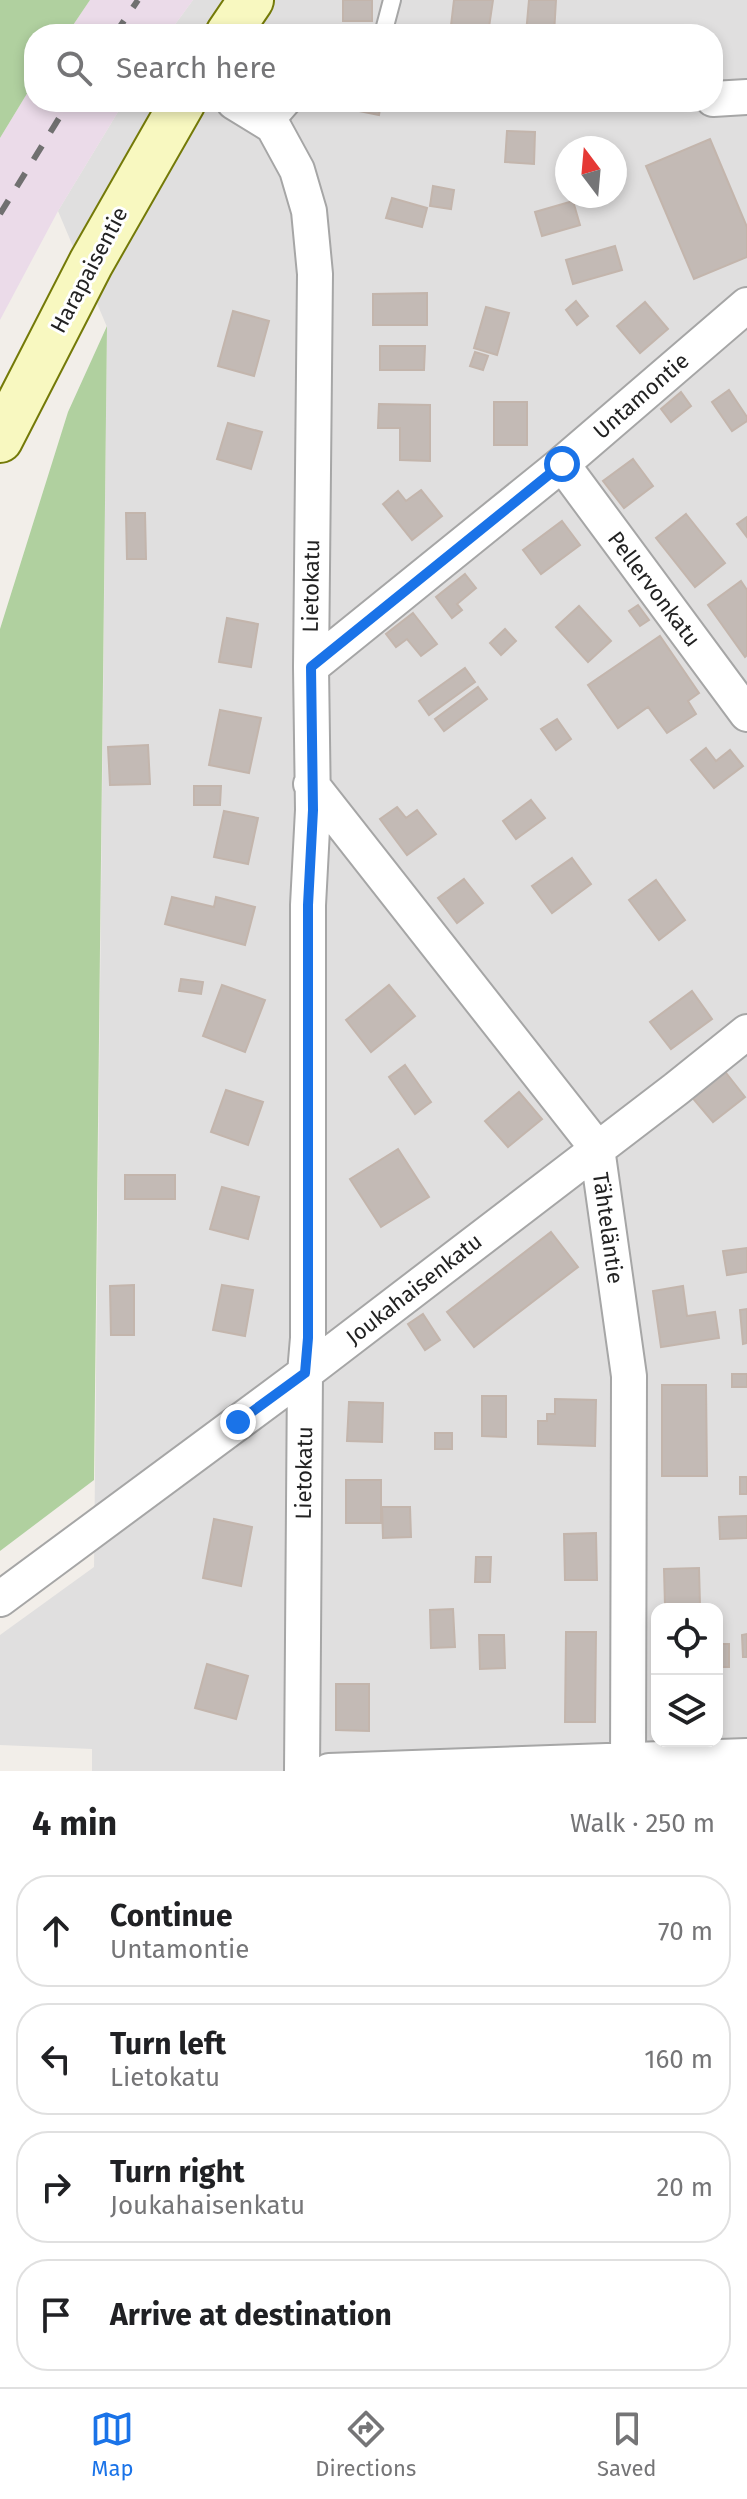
<!DOCTYPE html>
<html lang="en">
<head>
<meta charset="utf-8">
<style>
	:root { --surface:#fff; --page:#f6f6f6; --text:#202124; --muted:#757577; --line:#e0e0e0; --accent:#1a73e8 }
	body { margin:0; font-family:"Fira Sans",sans-serif; background:var(--page); color:var(--text) }
	.controls { position:absolute; right:24px; bottom:24px; display:grid; overflow:hidden; border-radius:16px; box-shadow:0 4px 12px #0003 }
	.controls button { width:72px; height:72px; display:grid; place-items:center; padding:0; border:0; border-bottom:2px solid var(--line); background:var(--surface); color:var(--text); font:40px sans-serif }
	.compass { position:absolute; left:555px; top:136px; width:72px; height:72px; border-radius:50%; background:var(--surface); box-shadow:0 4px 12px #0003; rotate:344deg }
	.stop { position:absolute; width:24px; height:24px; margin:-18px; border:6px solid #1a73e8; border-radius:50%; background:#fff }
	.stop.end { background:#1a73e8; border-color:#fff; box-shadow:0 2px 8px #0008 }
	.list { margin:0; padding:0; list-style:none }
	h2 { display:flex; justify-content:space-between; align-items:center; height:104px; margin:0; padding:0 32px; font-size:34px }
	h2 small { font-size:26px; font-weight:400; color:var(--muted) }
	.list li { display:grid; grid-template-columns:52px 1fr auto; gap:24px; align-items:center; box-sizing:border-box; height:112px; margin:0 16px 16px; padding:0 16px; border:2px solid var(--line); border-radius:32px }
	.list b { display:block; font-size:30px; white-space:nowrap }
	.list p { margin:0; font-size:26px; white-space:nowrap; color:var(--muted) }
	.list em { font-size:26px; font-style:normal; color:var(--muted) }
	.icon { flex:none; width:44px; height:44px; fill:none; stroke:currentColor; stroke-width:2; stroke-linecap:round; stroke-linejoin:round }
	.map { position:relative; flex:none; width:747px; height:1771px; overflow:hidden }
	.search { position:absolute; background:var(--surface); box-shadow:0 4px 12px #0003; left:24px; right:24px; top:24px; height:88px; display:flex; align-items:center; gap:20px; box-sizing:border-box; padding:0 28px; border-radius:32px; color:var(--muted); font-size:30px }
	.sheet { height:616px; background:var(--surface) }
	nav { display:flex; justify-content:space-around; align-items:center; box-sizing:border-box; height:112px; border-top:2px solid var(--line); background:var(--surface); font-size:22px; color:var(--muted) }
	nav a { display:grid; justify-items:center; gap:4px }
	nav .on { color:var(--accent) }
	.map>svg:first-child { display:block }
</style>
</head>
<body>
<div class="map">
<svg width="747" height="1771" viewBox="0 0 747 1771">
	<rect width="100%" height="100%" fill="#f2eee9"/>
	<path fill="#e0dfdf" fill-rule="evenodd" d="M193,0H747V1771H92V1749L0,1745V1635L94,1567L107,327L58,211L124,102H713V34H168ZM567,148H615V196H567ZM657,1609H717V1741H657Z"/>
	<path fill="#ebdbe9" d="M90,0H193L168,34H67Z
		M34,82V102H124L58,211L0,320V138Z"/>
	<path fill="#b0d09f" d="M0,0H90L67,34H34V82L0,138Z
		M107,326L94,1480L0,1551V629L68,412Z"/>
	<path fill="#c3bab5" stroke="#c3b5ac" stroke-width="2" d="M343,0H372V21H343Z
		M454,0H493L488,34H450Z
		M529,0H556L554,34H526Z
		M672,28V34H623Z
		M356,102H381L379,115L354,110Z
		M507,131L535,132L534,164L505,162Z
		M710,139L747,227V257L694,279L646,166Z
		M433,186L454,190L451,209L430,206Z
		M392,198L427,208L422,227L386,218Z
		M573,201L580,225L542,236L535,212Z
		M615,246L622,270L573,284L566,260Z
		M427,293V325H373V294Z
		M576,301L588,316L577,325L566,310Z
		M645,302L668,329L640,353L617,326Z
		M486,307L509,313L497,355L474,348Z
		M233,311L269,321L254,376L218,366Z
		M380,346H425L424,370H380Z
		M475,352L488,356L483,370L470,366Z
		M729,390L747,417V421L732,431L712,402Z
		M681,392L691,406L671,422L661,409Z
		M494,402H527V445H494Z
		M379,404L430,405V461L400,460V428H378Z
		M228,423L262,432L251,469L217,459Z
		M633,459L653,486L624,508L603,481Z
		M421,490L442,516L412,540L383,504L398,491L406,501Z
		M126,513H145L146,559H127Z
		M686,514L725,563L695,587L656,538Z
		M747,517V537L737,524Z
		M562,521L580,545L541,574L523,550Z
		M465,574L476,588L457,604L462,610L452,618L436,597Z
		M741,581L747,590V655L745,657L708,605Z
		M638,605L649,620L640,626L629,611Z
		M579,606L611,641L588,662L556,627Z
		M413,613L437,644L421,656L407,639L396,647L386,634Z
		M227,618L258,624L251,667L219,662Z
		M505,629L516,641L501,655L490,643Z
		M660,636L699,693L688,701L696,714L667,733L648,707L618,728L588,685Z
		M465,668L475,682L429,715L419,701Z
		M478,687L487,699L444,731L435,719Z
		M220,710L261,718L249,773L209,765Z
		M557,719L571,739L556,750L541,729Z
		M148,745L150,784L110,785L108,747Z
		M706,748L716,761L730,750L743,766L714,788L691,760Z
		M194,786H221L220,805H194Z
		M531,800L545,818L516,839L503,821Z
		M397,807L406,818L417,810L436,834L407,855L380,819Z
		M224,811L258,818L248,864L214,857Z
		M572,858L591,884L552,913L532,886Z
		M464,879L483,903L457,923L438,898Z
		M656,880L685,920L659,940L629,900Z
		M172,897L214,907L216,897L255,907L245,945L165,924Z
		M181,979L203,982L201,994L179,991Z
		M222,985L265,1000L245,1052L203,1036Z
		M389,985L415,1016L371,1052L346,1020Z
		M692,991L712,1019L671,1049L650,1022Z
		M405,1065L431,1102L415,1114L389,1077Z
		M723,1069L745,1097L713,1122L690,1095Z
		M226,1090L263,1102L248,1145L211,1132Z
		M519,1092L542,1119L508,1147L485,1121Z
		M398,1149L429,1197L381,1227L350,1179Z
		M125,1175H175V1199H125Z
		M222,1187L259,1197L248,1239L210,1229Z
		M551,1232L578,1267L474,1347L447,1312Z
		M747,1248V1272L727,1275L723,1251Z
		M134,1285V1335H111L110,1286Z
		M222,1285L253,1290L245,1336L213,1330Z
		M683,1286L687,1316L715,1312L719,1338L661,1347L653,1291Z
		M747,1309V1343L743,1344L740,1310Z
		M423,1314L440,1340L425,1350L408,1324Z
		M732,1374H747V1387H732Z
		M662,1385H706L707,1476H662Z
		M482,1396H506V1437L482,1436Z
		M555,1399L596,1400L595,1446L538,1444V1421H547V1414H555Z
		M349,1402L383,1403L382,1442L347,1441Z
		M435,1433H452V1449H435Z
		M740,1477H747V1494H740Z
		M346,1480H381V1523H346Z
		M382,1507H410L411,1537L383,1538Z
		M747,1516V1538L720,1539L719,1517Z
		M214,1519L252,1527L241,1586L203,1578Z
		M596,1533L597,1580H565L564,1534Z
		M476,1557H491L490,1582H475Z
		M699,1568L700,1605L665,1606L664,1569Z
		M453,1609L455,1647L431,1648L430,1610Z
		M566,1632H596L595,1722H565Z
		M747,1634V1657H743L742,1635Z
		M479,1635H504L505,1668L480,1669Z
		M717,1644H729V1667H717Z
		M207,1664L248,1676L236,1719L195,1708Z
		M336,1684H369V1731L336,1730Z"/>
	<g fill="none" stroke-linecap="round" stroke-linejoin="round">
		<g stroke="#a6a6a6" stroke-width="20">
			<path id="service" d="M383,34L392,0
				M273,126L294,102"/>
		</g>
		<g stroke="#a6a6a6" stroke-width="38">
			<path id="minor" d="M713,99L747,97
				M234,102L273,126L297,170L309,211L315,274L311,667L313,810L308,905V1338L305,1373L302,1771
				M562,464L747,714
				M311,667L562,464L747,305
				M311,784L597,1148L629,1376L628,1771
				M0,1599L305,1373L676,1089L747,1032
				M329,1771L747,1756"/>
		</g>
		<g stroke="#747a08" stroke-width="48">
			<path id="secondary" d="M228,34L251,0
				M0,440L91,263L183,102"/>
		</g>
		<use href="#service" stroke="#fff" stroke-width="16"/>
		<use href="#minor" stroke="#fff" stroke-width="34"/>
		<use href="#secondary" stroke="#f8f8c0" stroke-width="44"/>
		<path stroke="#707070" stroke-width="6" stroke-dasharray="16 16" stroke-linecap="butt" d="M115,34L138,0
			M0,214L69,102"/>
	</g>
	<g fill="none" stroke-linecap="round" stroke-linejoin="round">
		<path stroke="#1a73e8" stroke-width="10" d="M238,1422L305,1373L308,1338V905L313,810L311,667L562,464"/>
	</g>
	<g text-anchor="middle" dominant-baseline="central" stroke-width="6" stroke-linejoin="round" paint-order="stroke">
		<g font-size="22" fill="#222" stroke="#fff">
			<text transform="translate(89 270) rotate(-62)">Harapaisentie</text>
			<text transform="translate(641 396) rotate(-41)">Untamontie</text>
			<text transform="translate(311 586) rotate(-89)">Lietokatu</text>
			<text transform="translate(654 589) rotate(53)">Pellervonkatu</text>
			<text transform="translate(608 1228) rotate(82)">Tähteläntie</text>
			<text transform="translate(414 1289) rotate(-38)">Joukahaisenkatu</text>
			<text transform="translate(304 1473) rotate(-89)">Lietokatu</text>
		</g>
	</g>
</svg>
<div class="controls">
<button><svg class="icon" aria-label="locate" viewBox="0 0 24 24"><circle cx="12" cy="12" r="6"/><path d="M12 2v4M12 18v4M2 12h4M18 12h4"/></svg></button>
<button><svg class="icon" aria-label="layers" viewBox="0 0 24 24"><path d="M12 4l9 5-9 5-9-5zM3 14l9 5 9-5"/></svg></button>
</div>
<svg class="compass" viewBox="-18 -18 36 36"><path d="M0-13l5 13h-10z" fill="#e53935"/><path d="M0 13l5-13h-10z" fill="#757577"/></svg>
<div class="stop" style="left:562px;top:464px"></div>
<div class="stop end" style="left:238px;top:1422px"></div>
<div class="search"><svg class="icon" aria-label="search" viewBox="0 0 24 24"><circle cx="10" cy="10" r="6"/><path d="M15 15l6 6"/></svg>Search here</div>
</div>
<section class="sheet">
<h2>4 min<small>Walk · 250 m</small></h2>
<ul class="list">
<li><svg class="icon" aria-label="ahead" viewBox="0 0 24 24"><path d="M12 20V5M6 11l6-6 6 6"/></svg><div><b>Continue</b><p>Untamontie</p></div><em>70 m</em></li>
<li><svg class="icon" aria-label="left" viewBox="0 0 24 24"><path d="M17 20v-9H6M10 6l-5 5 5 5"/></svg><div><b>Turn left</b><p>Lietokatu</p></div><em>160 m</em></li>
<li><svg class="icon" aria-label="right" viewBox="0 0 24 24"><path d="M7 20v-9h11M14 6l5 5-5 5"/></svg><div><b>Turn right</b><p>Joukahaisenkatu</p></div><em>20 m</em></li>
<li><svg class="icon" aria-label="arrive" viewBox="0 0 24 24"><path d="M6 21V4h12l-3 4 3 4H6"/></svg><div><b>Arrive at destination</b></div></li>
</ul>
</section>
<nav>
<a class="on"><svg class="icon" aria-label="map" viewBox="0 0 24 24"><path d="M3 6l6-2 6 2 6-2v14l-6 2-6-2-6 2zM9 4v14M15 6v14"/></svg>Map</a>
<a><svg class="icon" aria-label="directions" viewBox="0 0 24 24"><path d="M12 3l9 9-9 9-9-9zM9 14v-3h6M13 9l2 2-2 2"/></svg>Directions</a>
<a><svg class="icon" aria-label="saved" viewBox="0 0 24 24"><path d="M7 4h10v16l-5-4-5 4z"/></svg>Saved</a>
</nav>
</body>
</html>
